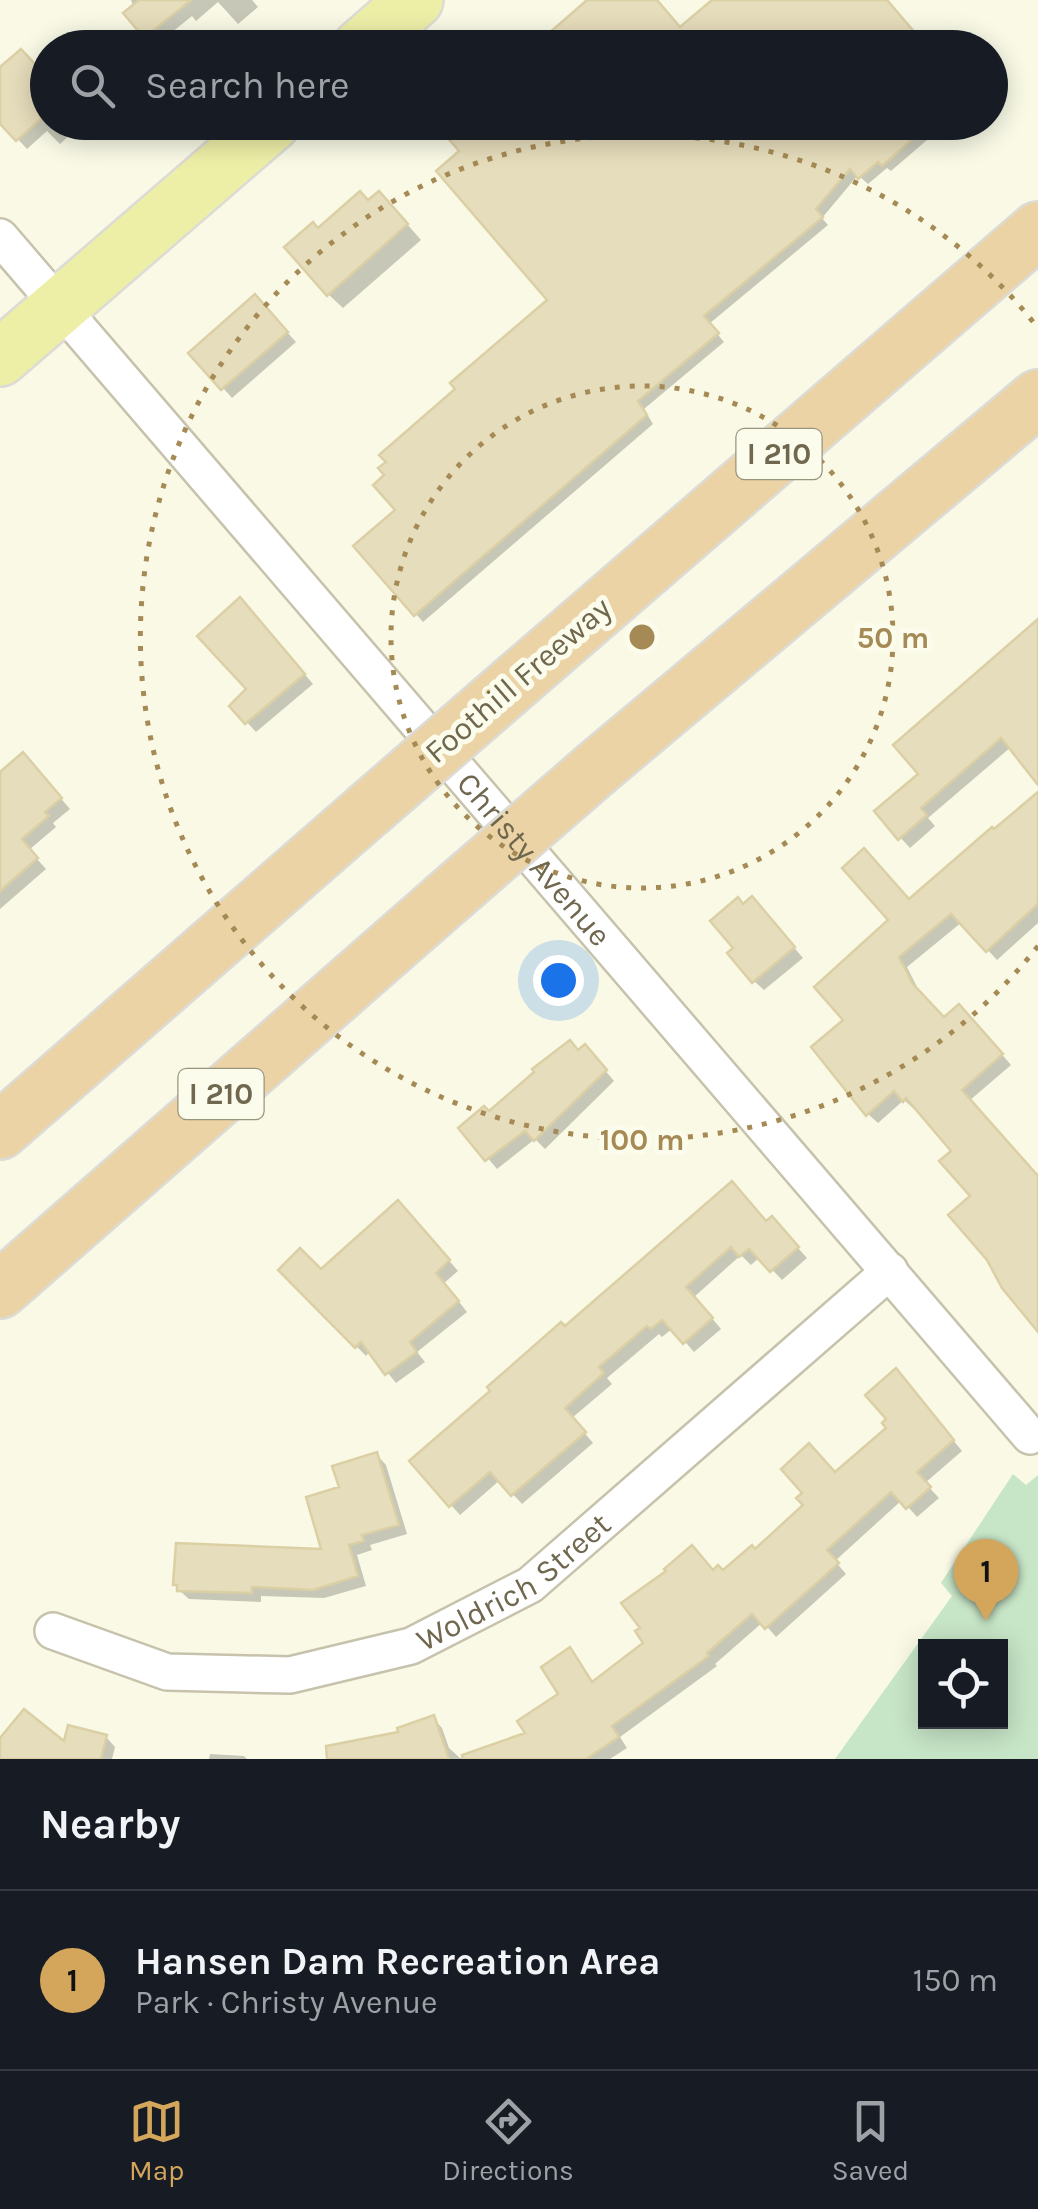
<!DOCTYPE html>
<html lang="en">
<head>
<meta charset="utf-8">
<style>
	:root { --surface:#171b24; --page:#242831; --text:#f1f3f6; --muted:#9ea1a6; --line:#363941; --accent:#d3a65b }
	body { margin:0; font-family:Karla,sans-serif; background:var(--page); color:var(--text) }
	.controls { position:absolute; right:30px; bottom:30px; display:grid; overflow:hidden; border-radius:0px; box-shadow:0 5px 25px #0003 }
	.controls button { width:90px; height:90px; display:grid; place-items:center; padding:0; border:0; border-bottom:2px solid var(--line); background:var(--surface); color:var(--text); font:50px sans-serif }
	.you { position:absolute; left:558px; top:980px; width:35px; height:35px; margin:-25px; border:8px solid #fff; border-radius:50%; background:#1a73e8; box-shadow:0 0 0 15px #1a73e833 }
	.badge { display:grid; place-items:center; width:65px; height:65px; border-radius:50%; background:var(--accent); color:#111; font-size:32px; font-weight:700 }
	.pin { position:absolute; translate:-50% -82px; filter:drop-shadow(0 2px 5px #0008) }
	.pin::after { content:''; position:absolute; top:52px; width:35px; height:30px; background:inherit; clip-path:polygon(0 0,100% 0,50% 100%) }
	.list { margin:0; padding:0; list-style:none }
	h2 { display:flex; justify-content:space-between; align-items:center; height:130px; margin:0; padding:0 40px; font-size:42px }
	h2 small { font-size:32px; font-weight:400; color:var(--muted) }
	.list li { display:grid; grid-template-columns:65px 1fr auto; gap:30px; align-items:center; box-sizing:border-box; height:180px; padding:0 40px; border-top:2px solid var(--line) }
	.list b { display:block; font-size:38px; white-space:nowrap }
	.list p { margin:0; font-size:32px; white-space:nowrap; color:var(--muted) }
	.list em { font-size:32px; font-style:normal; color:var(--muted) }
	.icon { flex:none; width:55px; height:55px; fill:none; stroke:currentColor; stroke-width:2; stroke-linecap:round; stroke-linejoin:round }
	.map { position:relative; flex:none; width:1038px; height:1759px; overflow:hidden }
	.search { position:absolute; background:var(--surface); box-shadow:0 5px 25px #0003; left:30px; right:30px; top:30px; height:110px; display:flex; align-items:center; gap:25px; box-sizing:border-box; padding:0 35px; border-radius:55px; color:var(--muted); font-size:38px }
	.sheet { height:310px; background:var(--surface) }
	nav { display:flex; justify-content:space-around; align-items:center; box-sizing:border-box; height:140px; border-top:2px solid var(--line); background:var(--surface); font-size:28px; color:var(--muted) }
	nav a { display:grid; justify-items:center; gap:5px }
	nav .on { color:var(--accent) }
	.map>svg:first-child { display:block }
</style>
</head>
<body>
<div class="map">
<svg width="1038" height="1759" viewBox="0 0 1038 1759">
	<rect width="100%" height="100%" fill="#f9f9e6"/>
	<path fill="#c7e5c7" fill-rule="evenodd" d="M1013,1474L1026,1485L1038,1475V1759H835L952,1596L941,1583ZM926,1646H1000V1722H926Z"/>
	<path fill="#0003" d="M131,0H252L258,7L238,24L218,2L196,21L192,16L155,46L145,37Z
		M0,71L48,81V122H84L60,144L47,131L27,149L0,120Z
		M449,122H948L891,171L887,168L868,184L858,175L822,218L828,225L709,324L724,342L644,409L653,424L423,622L357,546L398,510L459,390L550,300L462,151Z
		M369,203L393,208L421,240L343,308L328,294L319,231Z
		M264,307L296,342L232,398L192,353Z
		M250,610L313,684L256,732L232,706L249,689Z
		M1038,636V781L1011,747L928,818L935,826L910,848L877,812L921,775Z
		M32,765L70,809L53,823L56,827L29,850L46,869L0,909V776Z
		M1038,795V923L997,960L962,922L907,967L922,997L944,1020L969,1016L1011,1065L969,1101L1038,1178V1328L989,1259L973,1196L955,1151L917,1106L914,1109L904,1100L878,1123L868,1114L846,1021L909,902Z
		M743,907L761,909L803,958L764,990L754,981L736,948Z
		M579,1053L594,1057L614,1081L545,1149L535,1139L497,1169L462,1128L489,1114Z
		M408,1213L458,1271L444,1283L467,1312L417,1352L425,1362L396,1383L370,1351L366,1356L282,1270L321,1272Z
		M767,1224L781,1229L807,1258L782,1280L760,1257L751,1265L741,1255L694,1297L721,1329L694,1352L673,1328L662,1337L659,1334L607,1378L612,1384L572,1418L593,1443L522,1504L500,1480L460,1515L451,1505L565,1329Z
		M905,1381L962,1451L925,1483L939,1498L917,1517L902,1500L835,1561L846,1574L776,1637L763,1622L715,1664L717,1666L620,1737L627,1748L610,1759H410L433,1718L442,1728L449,1748L460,1758L529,1734L562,1695L570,1650L594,1683L647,1644L714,1572L723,1573L755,1552L889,1428Z
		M377,1455L386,1465L407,1534L370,1545L372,1550L357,1555L366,1586L324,1598L261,1596V1602L189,1599L179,1590L324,1552L342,1488Z
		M106,1737L115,1747L112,1759H53L65,1745Z
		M210,1754L244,1756L247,1759H209Z"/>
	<path fill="#e6ddbc" stroke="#dbcfa4" stroke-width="2.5" d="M139,0H191L144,38L123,13Z
		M587,0H657L680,27L712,0H887L928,48H532Z
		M21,49L48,78V113L16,141L0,124V67Z
		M434,122H932L882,166L878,162L858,179L850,169L816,209L823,217L704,316L719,333L638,401L647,415L414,616L353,546L395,510L373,485L384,475L378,468L386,462L379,455L455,389L450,383L547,300L436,171L459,151Z
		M360,191L368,200L379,191L408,224L327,296L284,247L313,222L318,228Z
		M255,294L288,332L221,390L188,353Z
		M240,597L305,674L245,724L229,706L246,689L197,636Z
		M1038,619V785L1001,738L921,808L927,815L898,840L874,811L918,774L893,745Z
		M23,752L62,798L45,812L49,816L22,839L38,858L0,891V772Z
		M1038,792V904L986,952L951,914L899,957L913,984L944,1017L959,1004L1003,1054L962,1090L1038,1176V1332L1002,1288L987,1260L948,1215L970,1196L939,1161L951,1151L906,1098L903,1102L894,1091L866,1116L811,1047L843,1020L814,987L888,920L842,868L864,848L909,899L992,827L994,829Z
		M752,896L795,947L752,983L727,953L733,948L710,921L738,897L743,904Z
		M570,1040L578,1050L585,1044L607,1070L534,1141L525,1131L485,1161L458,1128L484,1106L489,1111L534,1072L532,1069Z
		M732,1181L766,1221L772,1216L799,1247L770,1272L749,1249L739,1257L731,1247L686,1287L713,1318L683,1344L662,1320L651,1329L647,1326L599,1367L604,1373L565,1408L586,1432L511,1496L490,1472L449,1507L409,1461L490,1391L487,1387L561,1322L565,1326Z
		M398,1200L450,1260L436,1273L459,1301L410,1342L417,1352L385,1375L361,1342L355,1348L278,1270L300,1248L321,1269Z
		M896,1368L954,1440L917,1472L931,1487L906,1509L891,1492L827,1550L839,1563L765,1629L752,1614L707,1653L709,1656L612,1726L619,1737L586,1759H463L462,1755L525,1733L517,1721L558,1694L541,1667L570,1647L592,1682L643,1643L635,1631L640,1628L621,1603L666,1571L664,1569L692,1545L713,1570L718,1565L723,1570L752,1545L755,1549L803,1505L796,1498L802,1493L781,1469L809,1443L835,1472L886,1428L882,1423L886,1419L865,1395Z
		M377,1452L399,1525L362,1535L364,1541L349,1545L358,1576L313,1590L252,1587V1593L177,1591V1585H173L176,1543L321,1549L306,1497L339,1487L332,1466Z
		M24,1709L64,1741L68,1725L107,1735L101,1759H0V1738Z
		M434,1715L449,1759H327L326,1746L398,1732L397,1728Z"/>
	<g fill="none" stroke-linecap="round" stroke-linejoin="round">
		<g stroke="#c7c2ac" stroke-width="40">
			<g id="minor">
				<path id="s1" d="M0,237L1030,1436"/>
				<path id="s2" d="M53,1631L167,1672L290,1675L411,1646L530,1585L890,1271"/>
			</g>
		</g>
		<g stroke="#dcdbd5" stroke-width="60">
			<path id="primary" d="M360,48L415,0
				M0,358L273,122"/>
		</g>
		<g stroke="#dcdbd5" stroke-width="60">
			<path id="motorway" d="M520,678L1038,230
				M597,768L1038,398
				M0,1131L367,811
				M0,1290L445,900"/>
		</g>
		<use href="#minor" stroke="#fff" stroke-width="35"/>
		<use href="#primary" stroke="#eeefa7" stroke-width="55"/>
		<use href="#motorway" stroke="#ebd3a5" stroke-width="55"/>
		<g stroke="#dcdbd5" stroke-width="60" stroke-linecap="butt">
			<path id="motorway-bridge" d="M367,811L520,678
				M445,900L597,768"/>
		</g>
		<use href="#motorway-bridge" stroke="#ebd3a5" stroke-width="55"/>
	</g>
	<g fill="none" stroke="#a68a55" stroke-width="5" stroke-dasharray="5 10">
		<circle cx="642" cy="637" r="251"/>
		<path d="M1038 946A502 502 0 1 1 1038 328"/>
	</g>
	<g text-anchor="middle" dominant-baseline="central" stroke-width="10" stroke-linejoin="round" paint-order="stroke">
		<g fill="#fcfcec" stroke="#99947d" stroke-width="2.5">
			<rect x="736.5" y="429" width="85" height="50" rx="8"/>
			<rect x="178.5" y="1069" width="85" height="50" rx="8"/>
		</g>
		<g font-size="30" font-weight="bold" fill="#6f674e">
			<text x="779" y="454">I 210</text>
			<text x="221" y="1094">I 210</text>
		</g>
		<g font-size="32" fill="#6f674e" stroke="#fcfcec">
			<text transform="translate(518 680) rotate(-41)">Foothill Freeway</text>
			<text stroke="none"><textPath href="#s1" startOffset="820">Christy Avenue</textPath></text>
			<text stroke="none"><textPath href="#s2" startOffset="490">Woldrich Street</textPath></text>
		</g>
	</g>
	<circle cx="642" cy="637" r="15" fill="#a68a55" stroke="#fcfcec" stroke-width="5"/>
	<g font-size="30" text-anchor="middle" font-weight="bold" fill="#a68a55" stroke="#fcfcec" stroke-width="10" stroke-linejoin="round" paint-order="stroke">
		<text x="893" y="648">50 m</text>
		<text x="642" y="1150">100 m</text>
	</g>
</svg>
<div class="controls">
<button><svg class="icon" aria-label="locate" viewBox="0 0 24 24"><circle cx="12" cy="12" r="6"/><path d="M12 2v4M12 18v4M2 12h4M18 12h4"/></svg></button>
</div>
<div class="you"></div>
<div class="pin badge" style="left:986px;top:1621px">1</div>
<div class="search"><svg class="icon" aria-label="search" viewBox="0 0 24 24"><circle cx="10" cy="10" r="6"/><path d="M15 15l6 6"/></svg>Search here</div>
</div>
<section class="sheet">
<h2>Nearby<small></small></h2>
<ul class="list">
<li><span class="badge">1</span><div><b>Hansen Dam Recreation Area</b><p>Park · Christy Avenue</p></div><em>150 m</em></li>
</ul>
</section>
<nav>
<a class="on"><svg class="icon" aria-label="map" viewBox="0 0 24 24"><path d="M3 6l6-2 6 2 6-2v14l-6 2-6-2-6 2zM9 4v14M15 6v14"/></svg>Map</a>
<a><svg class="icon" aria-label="directions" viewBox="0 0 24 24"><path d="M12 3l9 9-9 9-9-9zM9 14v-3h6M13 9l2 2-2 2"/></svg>Directions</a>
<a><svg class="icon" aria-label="saved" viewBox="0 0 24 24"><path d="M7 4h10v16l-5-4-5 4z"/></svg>Saved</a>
</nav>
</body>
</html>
